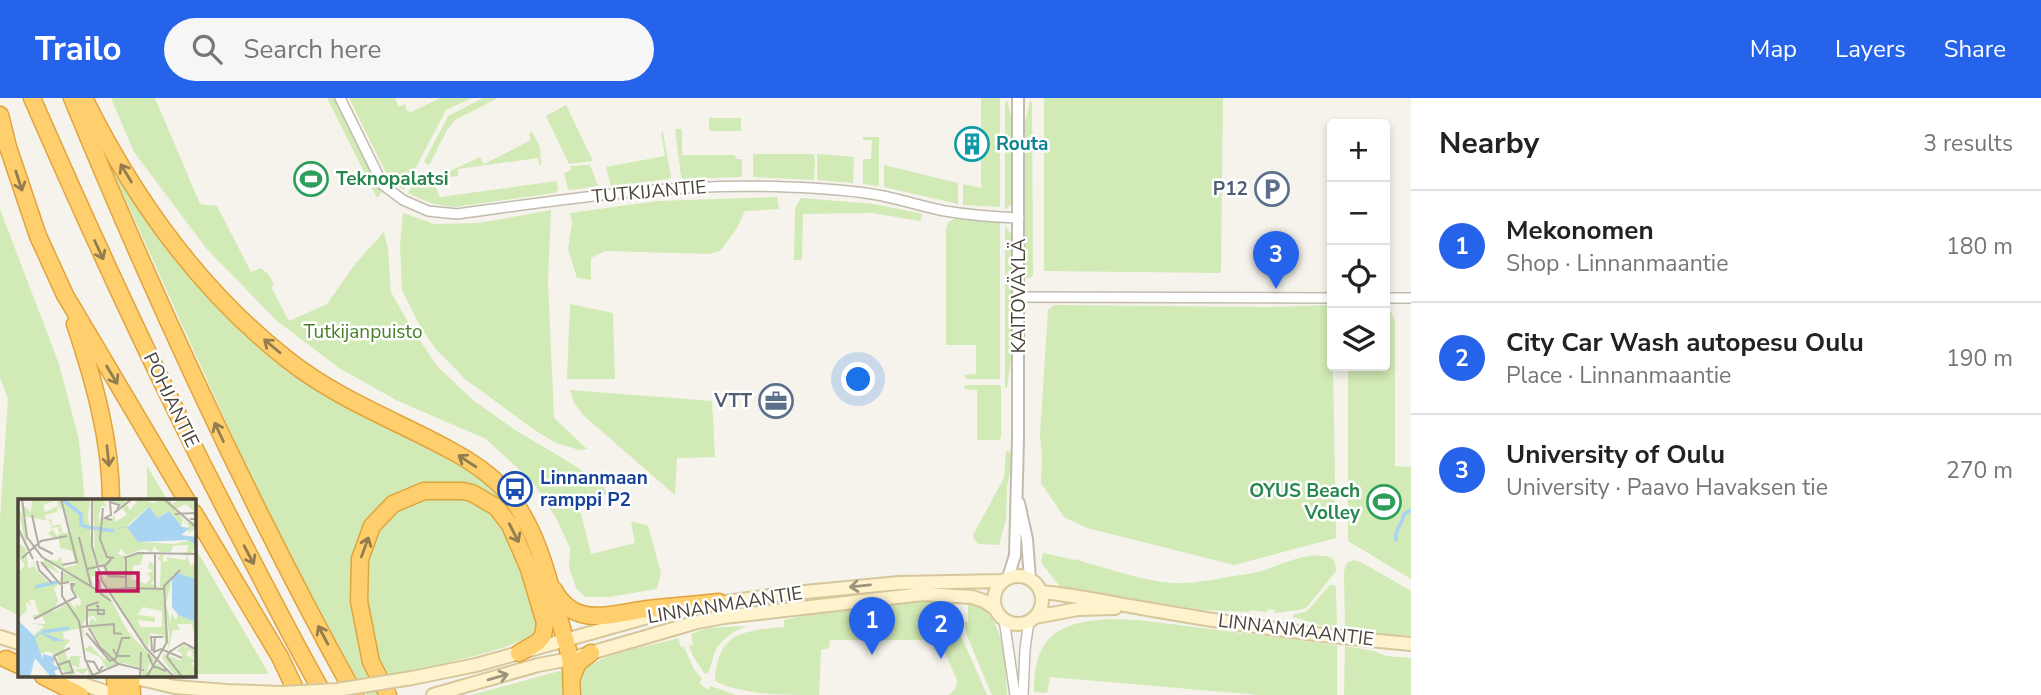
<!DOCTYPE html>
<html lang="en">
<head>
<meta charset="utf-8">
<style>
	:root { --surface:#fff; --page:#f6f6f6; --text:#222; --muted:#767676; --line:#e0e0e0; --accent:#2563eb }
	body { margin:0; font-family:"Nunito Sans",sans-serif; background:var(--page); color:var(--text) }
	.controls { position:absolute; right:21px; top:21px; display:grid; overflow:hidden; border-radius:7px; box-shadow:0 4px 10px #0003 }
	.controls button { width:63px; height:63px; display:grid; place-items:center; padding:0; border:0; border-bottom:2px solid var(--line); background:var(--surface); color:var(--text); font:35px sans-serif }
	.you { position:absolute; left:859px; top:282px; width:24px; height:24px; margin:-18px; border:5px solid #fff; border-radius:50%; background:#1a73e8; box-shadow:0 0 0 10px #1a73e833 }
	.badge { display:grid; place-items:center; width:46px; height:46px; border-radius:50%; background:var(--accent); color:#fff; font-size:23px; font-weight:700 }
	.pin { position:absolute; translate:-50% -58px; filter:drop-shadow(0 2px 4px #0008) }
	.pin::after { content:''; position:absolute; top:37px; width:24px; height:21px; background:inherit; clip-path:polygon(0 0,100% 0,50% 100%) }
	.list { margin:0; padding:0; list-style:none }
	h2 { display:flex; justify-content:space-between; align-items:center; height:91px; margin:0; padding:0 28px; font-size:30px }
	h2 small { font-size:23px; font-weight:400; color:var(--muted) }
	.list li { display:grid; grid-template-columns:46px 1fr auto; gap:21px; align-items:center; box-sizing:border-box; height:112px; padding:0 28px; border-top:2px solid var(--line) }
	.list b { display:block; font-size:26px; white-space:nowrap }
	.list p { margin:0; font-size:23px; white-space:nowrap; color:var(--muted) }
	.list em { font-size:23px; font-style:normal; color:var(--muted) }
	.icon { flex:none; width:38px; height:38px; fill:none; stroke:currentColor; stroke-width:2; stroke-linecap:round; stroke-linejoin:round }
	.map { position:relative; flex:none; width:1411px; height:597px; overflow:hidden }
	header { display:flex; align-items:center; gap:42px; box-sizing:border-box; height:98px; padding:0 35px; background:var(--accent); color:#fff }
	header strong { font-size:33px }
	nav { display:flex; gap:38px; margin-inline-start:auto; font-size:24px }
	.search { width:490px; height:63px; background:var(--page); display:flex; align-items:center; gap:18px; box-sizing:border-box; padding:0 24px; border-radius:38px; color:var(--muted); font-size:26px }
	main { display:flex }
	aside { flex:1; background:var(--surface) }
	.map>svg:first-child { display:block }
</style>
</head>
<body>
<header>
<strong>Trailo</strong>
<div class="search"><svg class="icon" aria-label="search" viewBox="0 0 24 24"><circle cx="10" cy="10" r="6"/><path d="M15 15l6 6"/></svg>Search here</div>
<nav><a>Map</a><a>Layers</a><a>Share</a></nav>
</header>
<main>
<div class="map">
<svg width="1411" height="597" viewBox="0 0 1411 597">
	<rect width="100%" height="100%" fill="#f6f3ec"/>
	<path fill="#d2eab5" d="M111,0H155L200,106L217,108L251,174L261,170L269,177L274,187L271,189L289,223L327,206L355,166L384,134L388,151L391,194L409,226L437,268L473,302L515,332L559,358L602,385L607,396L578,404L591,456L635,445L631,424H635L648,428L661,475L657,491L608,499H585L576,490L569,469L570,450L556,420L533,384L486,341L396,302L339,270L276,222L206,150L134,54Z
		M327,0H334L371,75L383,93L377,100Z
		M349,0H395L399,9L405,6L407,13L411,14L440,0H472L446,12L404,92L393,85L388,79Z
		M483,0H498L455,22L447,32L429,67L424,64L448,18Z
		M981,0H1000V109L963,107V86L981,90Z
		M1044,0H1223L1221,175L1044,173Z
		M1007,2L1012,23L1013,104L1005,112V6Z
		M1030,3L1032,4L1033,177L1030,180H1024V29Z
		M566,7L593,63L569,66L546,18Z
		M709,20H741V33H709Z
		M675,31H682V57H735L736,61H742V79L683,81L681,78Z
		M95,34L242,230L477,373L514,410L537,458L532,460L491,402L407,393L357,456L381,597H366L292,461L251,379Z
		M532,34L540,49L541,67H539L538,60L458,71V78L451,79L449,76L450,73L480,59L484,66L531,42L529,35Z
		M663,34L671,79L669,81L611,88L606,69L665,58L661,35Z
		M863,39H879V88L863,86V61H871L872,42H863Z
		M753,56H813L815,61L814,82L753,79Z
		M817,56L854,59L853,85L817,82Z
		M590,67L598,88L572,92L568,91L564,75L571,72L570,68Z
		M884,67L958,85V106L884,89Z
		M430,76L440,99L557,83L558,92L554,95L455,109C437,108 424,103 408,95L416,82Z
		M777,99L779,111L745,113L737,130L720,153L709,156L605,153L591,160V182L577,180L568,151L572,124L570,115L658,103Z
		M801,100L874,106L923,116L920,123L872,115L803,116L802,162H794L795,110Z
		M0,111L59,266L79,342L85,403H19V518L0,508V421L8,301L0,280Z
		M551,112L548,183L554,320L587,351L579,352L556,345L536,333L465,281L435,250L421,230L402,192L400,148L403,115L434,126L479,125Z
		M956,120L1000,124V280L999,281H966L964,277L976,276V247H946V132L948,124Z
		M1005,127L1012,138V178H1005Z
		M1005,185H1012V254L1007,290H1005Z
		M570,206L613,215L615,281H567Z
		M1054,207L1270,209L1332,207L1336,440L1234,467L1087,430L1064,419L1041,385L1042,359L1040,337L1048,212Z
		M1385,214H1391L1395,223V368L1411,369V481L1348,443V268H1385Z
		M965,287H999L1001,288V339L999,342H977V292L964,291Z
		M570,292L712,303L715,359L677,360L675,397L584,318L574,305Z
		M1006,353H1009L1013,358L1007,389L1006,422L999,447L979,446L974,441L973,437L1004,380Z
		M147,368L168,403H147Z
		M427,398L465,400L483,408L495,418L506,432L540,518C539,523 539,529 535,533C521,552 410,573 383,578C369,535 357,490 373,446C378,433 382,423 393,414C401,406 416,403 427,398Z
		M194,448L269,576H194Z
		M1043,455L1075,462L1078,461L1083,464C1112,471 1142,483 1172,485C1191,487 1226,479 1247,476C1273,473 1298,454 1325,458C1334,459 1336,465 1336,473L1307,509L1300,512L1275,515L1274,512L1268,511L1267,514L1250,512L1248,514L1203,512L1060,489L1041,464Z
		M1354,462L1361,464L1411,493V538L1347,533L1350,529H1346L1345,531L1344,473L1347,465Z
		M1330,487H1335L1336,490L1337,531L1335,527H1331L1332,531L1293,519V517L1307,513Z
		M923,502L955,504V524L959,525L961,538L987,597H949L956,590L957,582L939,542H830L829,550L821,552L819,597C788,597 741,597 715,583C718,534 742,533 784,529V522L812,516Z
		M968,504C1005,511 1006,568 1007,597H992L967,538L964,524H968Z
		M1110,521L1139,522L1337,547V597H1259L1050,579L1047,595L1034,594C1034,538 1058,524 1110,521Z
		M746,528C731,535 717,543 713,560C711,566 711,570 707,576L704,575L693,558L689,548L693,546L691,536L708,530Z
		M678,540L681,549H684L694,571L702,581L699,585L708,592L711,588L736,597H577L578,577C600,554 649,549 678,540Z
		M1345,548L1374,553L1386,558L1411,560V597H1344Z
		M563,572L565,597H471Z"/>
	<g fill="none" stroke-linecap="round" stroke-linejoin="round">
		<path stroke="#a9d4f2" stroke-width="3.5" d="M1396,442C1394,431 1403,426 1404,416L1411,412"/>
		<g stroke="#c2bbae" stroke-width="12">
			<path id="minor" d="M340,0L383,87L403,102L428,113L457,116C567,101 676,84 787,89C818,90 852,92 883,98C903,102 924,109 945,113C969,117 994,119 1019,120
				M1019,199L1332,200
				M1385,200H1411
				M1004,521L1015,597
				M1023,597L1025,551L1029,523"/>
		</g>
		<g stroke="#c2bbae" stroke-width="14">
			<path id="tertiary" d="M1019,405L1027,441L1030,481
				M1008,480L1015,457L1018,341V0"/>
		</g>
		<g stroke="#d6c79b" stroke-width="16">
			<path id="secondary" d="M994 502a24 24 0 1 1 48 0a24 24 0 1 1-48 0Z
				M1041,494C1075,497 1107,504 1141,510C1230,526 1321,538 1411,546
				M711,506L784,496L899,485L1003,483
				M1035,519L1078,511L1115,510
				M0,539L19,545
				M59,578L115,597
				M127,578L175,589L227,593L283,595
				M412,580L476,567L662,515
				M433,597L538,567L570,561L697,524L724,519L923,496L972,499L984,503L996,511"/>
		</g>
		<g stroke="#e0a43c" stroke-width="19">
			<path id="motorway" d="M32,0C98,151 167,301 244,447C270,497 296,548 324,597
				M72,0C156,204 248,404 355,597
				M84,0C133,99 200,193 288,262C339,302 395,322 450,352C471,363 493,378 509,397C536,430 548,478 559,519C562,532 567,546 570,560C572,572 571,585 572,597
				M0,17L8,49L38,138L65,197L187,403
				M75,226C94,283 111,342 111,403
				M194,415L280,559L298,597
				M554,492C575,532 614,515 648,511C671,508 695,507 719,504
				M6,561L19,567
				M43,578L80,597
				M115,578L116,597
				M131,579L132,597
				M572,579L578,565L591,555
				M388,597L371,564L359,503L360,461L372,428L393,406L424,393H463L472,395L496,409L510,427L529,471L545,525L543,538L538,544L519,555"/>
		</g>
		<use href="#minor" stroke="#fff" stroke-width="9"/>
		<use href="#tertiary" stroke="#fff" stroke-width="10"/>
		<use href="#secondary" stroke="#fff3cd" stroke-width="12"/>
		<use href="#motorway" stroke="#ffcf6e" stroke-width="16"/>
		<g stroke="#d6c79b" stroke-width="16" stroke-linecap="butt">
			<path id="secondary-bridge" d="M283,595L337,592L412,580"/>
		</g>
		<use href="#secondary-bridge" stroke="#fff3cd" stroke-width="12"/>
	</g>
	<defs><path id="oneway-shaft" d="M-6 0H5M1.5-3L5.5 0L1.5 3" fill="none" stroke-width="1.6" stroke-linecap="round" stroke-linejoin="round" transform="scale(1.75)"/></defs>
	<g stroke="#937c4e">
		<use href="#oneway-shaft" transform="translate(126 75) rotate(-121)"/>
		<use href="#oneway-shaft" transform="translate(19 83) rotate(72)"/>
		<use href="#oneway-shaft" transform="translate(99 152) rotate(65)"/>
		<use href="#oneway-shaft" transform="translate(272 248) rotate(-140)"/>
		<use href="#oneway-shaft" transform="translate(112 277) rotate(59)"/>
		<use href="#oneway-shaft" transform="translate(219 334) rotate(-115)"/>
		<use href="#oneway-shaft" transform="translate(108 358) rotate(84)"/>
		<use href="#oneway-shaft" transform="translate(467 363) rotate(-147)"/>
		<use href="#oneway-shaft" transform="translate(514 435) rotate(63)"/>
		<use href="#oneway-shaft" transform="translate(365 449) rotate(-70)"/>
		<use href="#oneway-shaft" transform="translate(249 457) rotate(62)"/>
		<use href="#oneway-shaft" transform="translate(323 537) rotate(-118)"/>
	</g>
	<g stroke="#9c937c">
		<use href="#oneway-shaft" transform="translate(860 488) rotate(174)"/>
		<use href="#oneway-shaft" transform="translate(498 579) rotate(-16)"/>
	</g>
	<defs>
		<g id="building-ring" transform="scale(1.75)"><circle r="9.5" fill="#fff" stroke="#0f9aa8" stroke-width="1.5"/><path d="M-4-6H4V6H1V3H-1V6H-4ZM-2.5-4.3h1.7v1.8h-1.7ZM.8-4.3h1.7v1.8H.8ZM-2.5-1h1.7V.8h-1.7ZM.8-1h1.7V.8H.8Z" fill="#0f9aa8"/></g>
		<g id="stadium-ring" transform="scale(1.75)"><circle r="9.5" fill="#fff" stroke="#2e9e5b" stroke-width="1.5"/><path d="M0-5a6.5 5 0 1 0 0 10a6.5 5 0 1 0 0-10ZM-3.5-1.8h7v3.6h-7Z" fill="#2e9e5b"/></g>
		<g id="parking-ring" transform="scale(1.75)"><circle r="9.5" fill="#fff" stroke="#5c6f8a" stroke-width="1.5"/><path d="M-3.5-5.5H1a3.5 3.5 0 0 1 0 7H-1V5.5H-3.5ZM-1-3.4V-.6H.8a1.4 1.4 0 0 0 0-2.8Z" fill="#5c6f8a"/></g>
		<g id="office-ring" transform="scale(1.75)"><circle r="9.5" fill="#fff" stroke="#5c6f8a" stroke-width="1.5"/><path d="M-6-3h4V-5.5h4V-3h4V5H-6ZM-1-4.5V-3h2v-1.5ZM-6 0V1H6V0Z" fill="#5c6f8a"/></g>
		<g id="bus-ring" transform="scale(1.75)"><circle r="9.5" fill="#fff" stroke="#1a4fb4" stroke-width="1.5"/><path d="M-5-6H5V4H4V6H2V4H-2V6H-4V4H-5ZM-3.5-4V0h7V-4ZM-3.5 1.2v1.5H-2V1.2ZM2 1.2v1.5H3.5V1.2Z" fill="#1a4fb4"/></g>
	</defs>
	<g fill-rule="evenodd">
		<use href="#building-ring" x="972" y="46"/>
		<use href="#stadium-ring" x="311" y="81"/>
		<use href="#parking-ring" x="1272" y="91"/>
		<use href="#office-ring" x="776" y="303"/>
		<use href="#bus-ring" x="515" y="391"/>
		<use href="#stadium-ring" x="1384" y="404"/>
	</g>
	<g text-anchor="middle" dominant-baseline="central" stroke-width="5" stroke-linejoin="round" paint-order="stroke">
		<g font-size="19" font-weight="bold" fill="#0d838f" stroke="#fff" text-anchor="start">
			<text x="996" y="46">Routa</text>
		</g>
		<g font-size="19" font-weight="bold" fill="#27864d" stroke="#fff" text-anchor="start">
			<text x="336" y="81">Teknopalatsi</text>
			<text x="1360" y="393" text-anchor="end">OYUS Beach<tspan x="1360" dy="22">Volley</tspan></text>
		</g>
		<g font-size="19" font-weight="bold" fill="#4e5e75" stroke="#fff" text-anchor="end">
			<text x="1248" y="91">P12</text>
			<text x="752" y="303">VTT</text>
		</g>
		<g font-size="19" fill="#4b4439" stroke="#fff">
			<text transform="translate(649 94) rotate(-5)">TUTKIJANTIE</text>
			<text transform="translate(1019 198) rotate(-90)">KAITOVÄYLÄ</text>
			<text transform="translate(171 302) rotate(64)">POHJANTIE</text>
			<text transform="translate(725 507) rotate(-9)">LINNANMAANTIE</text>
			<text transform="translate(1296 532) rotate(7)">LINNANMAANTIE</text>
		</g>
		<g font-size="19" fill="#4a7f2a" stroke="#fff">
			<text x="363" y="234">Tutkijanpuisto</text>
		</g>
		<g font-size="19" font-weight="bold" fill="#164399" stroke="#fff" text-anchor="start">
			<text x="540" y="380">Linnanmaan<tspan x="540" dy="22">ramppi P2</tspan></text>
		</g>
	</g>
	<g transform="translate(18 401)">
		<rect width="178" height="178" fill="#f6f3ec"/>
		<path d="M14,0H72L70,17L77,67L75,0H105L112,11L121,0L136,4L141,0L140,5L141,0H152L154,5L162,0L178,2V14L168,5L156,11L169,24L178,22V29L170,34L171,27L165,21L163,27L150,12L140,19L130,8L109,27L120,43L155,45L169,42L170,37L178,46V52L173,51L178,55L170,54V60L172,66L178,65V80L155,75L148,105L153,124V114L158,121L160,116L176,122L178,129L175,133L174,125H159L162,131H155L149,155L151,136L149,117L150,138L147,150L143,149L148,148L145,136L132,134L130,150L90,93L80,69L88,81L85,67L77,68L81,90L77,77L73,78L76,87L71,86L90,100L83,93H89L110,133L139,163H132L129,173L140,164L154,178H126L123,173L126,170L105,164L88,169L82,158L66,151L72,146L86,161L90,157L70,126L74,119L80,124L76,117L69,118L65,126L67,140L63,129L45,133L46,140L52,141L46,149L50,162L53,157H66L62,158L61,169L53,165L55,171L69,169L67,160L75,178H71L70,170L65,175L56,171L57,175L48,178L50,175L42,169L36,171L41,166L39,156L29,152L21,156L15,137L26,127L13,124L28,125L23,115L16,119L13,117L21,115L16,100L11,102L14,107L8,103L9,111L0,120V69L3,71L7,66L0,58V44L8,49L10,69L16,68L15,60L18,71L32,85L41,83L45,73L64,82L33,64L42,75L25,66L26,60L39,62L42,57L46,69L58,66L54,52L42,49L40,35L53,33L44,2L43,12L38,1L25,6L27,13L40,7L39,13L27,16L28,21L33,20L34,27L42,25L45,34L40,32L41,28L34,29L39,38L35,39L30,34L34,32L32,22L5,17L10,40L7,42L0,10L6,16V9L7,7L13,14ZM85,1L100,4L109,15L98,23L95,15L94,23L83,17L82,31L81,16L84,6L87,8H89ZM170,46L169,53H162L169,54L168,61L148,58L150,62L145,63V55L139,59L143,62L142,88L133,85L137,79L136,67L132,62L130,69L136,72L129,74L133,79L128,85L114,80L115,66H122L126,54L110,57L109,66L107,57L99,55L103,50L108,56L126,50L134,53L136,47L142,53H153L155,47ZM43,83H58L54,91L63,101L62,107L57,105L58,111L52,103L35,113L40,101L36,89ZM125,108L144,112V128H123L119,121L137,123V118L119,116ZM166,145L168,150L169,147L178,152V159L171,157L175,156L172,150L168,156L178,161L173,165L178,167V178H158L144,159L146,155L163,162L164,154L159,152Z" fill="#d2eab5" fill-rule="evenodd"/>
		<path d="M131,8L140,19L151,12L164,28L172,29L163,36L178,38V46L170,41L120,43L108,27L90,33L111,27ZM160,74L178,80V123L160,116L154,108V79ZM0,121L17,138L18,137L20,134L23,133L46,142H36L22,134L17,140L25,160V155L36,158V165L30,161L41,170L36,172L39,178H33L17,159L12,178H0Z" fill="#a9d4f2"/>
		<path fill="none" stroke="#a9d4f2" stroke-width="3.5" d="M45,1L63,15V26L69,28M69,28L96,32M17,88L39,83M24,133L51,129"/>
		<path fill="none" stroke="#b2ada4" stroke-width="2" d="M4,0L9,38L24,58L79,91L112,89M43,0L59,63L44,66M74,0V47L84,82L128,149L157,179M147,1L179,29M85,9L82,40L89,58L96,59M96,14L114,0M157,15L177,14L178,20H172M14,16L21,48L35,55M94,21L87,19L93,16L92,3L101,6L99,12M0,29L15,60M61,38L73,87M137,54V89M4,59L23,42L49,37M106,59L120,54L179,55M19,62L21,71L34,84M23,63L42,85L51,83M86,66L91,77L108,78M69,70L88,66L93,60M44,72V97L61,122L67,160L76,179M81,80L83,95L93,102M108,88V59M110,89L145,90M81,103L69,107V126L82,148L100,165M69,110L70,111H86V115H80V107H78M16,120L58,98L54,91L53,85H56L54,89M62,128L96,125V134L104,135M68,134L92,162L98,159L104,139H112M137,138L136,153L143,150L164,159M95,150L99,157H112M134,152L133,138H145M151,153L166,144L179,151M151,153L149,158L165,179M130,155L135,167L148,172M68,162L76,163L81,172L85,167M40,166L51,162L55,173L44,175L36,157L52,149M75,176L101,165L126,171M122,179L123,153M128,179L149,143L146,87L162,71"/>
		<path fill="#c2185b" fill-opacity="0.15" stroke="#c2185b" stroke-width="3.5" d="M79,74H120V92H79Z"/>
		<rect width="178" height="178" fill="none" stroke="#4b4439" stroke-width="3.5"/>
	</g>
</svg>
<div class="controls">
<button>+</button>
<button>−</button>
<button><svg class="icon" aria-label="locate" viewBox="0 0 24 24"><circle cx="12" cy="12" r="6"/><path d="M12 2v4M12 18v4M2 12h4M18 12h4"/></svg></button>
<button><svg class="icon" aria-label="layers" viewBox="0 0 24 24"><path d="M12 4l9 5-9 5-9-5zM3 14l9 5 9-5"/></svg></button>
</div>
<div class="you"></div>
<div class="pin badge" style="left:872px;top:557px">1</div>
<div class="pin badge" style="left:941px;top:561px">2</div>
<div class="pin badge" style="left:1276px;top:191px">3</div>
</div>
<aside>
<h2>Nearby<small>3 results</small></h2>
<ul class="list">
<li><span class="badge">1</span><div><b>Mekonomen</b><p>Shop · Linnanmaantie</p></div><em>180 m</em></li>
<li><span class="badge">2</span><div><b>City Car Wash autopesu Oulu</b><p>Place · Linnanmaantie</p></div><em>190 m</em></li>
<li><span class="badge">3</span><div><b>University of Oulu</b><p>University · Paavo Havaksen tie</p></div><em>270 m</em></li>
</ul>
</aside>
</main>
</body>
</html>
